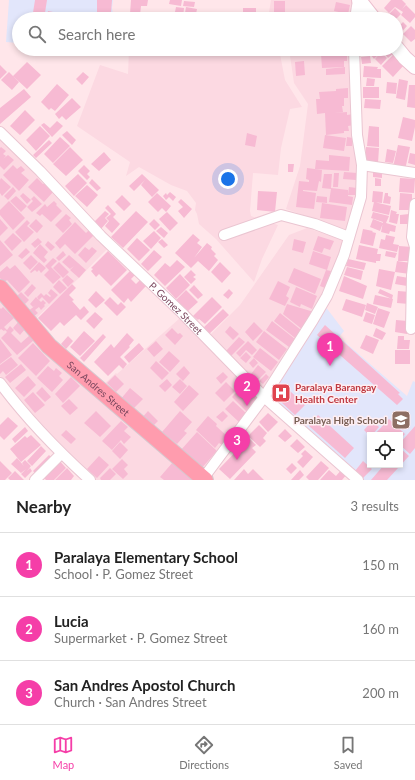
<!DOCTYPE html>
<html lang="en">
<head>
<meta charset="utf-8">
<style>
	:root { --surface:#fff; --page:#f2f2f2; --text:#222; --muted:#767676; --line:#e0e0e0; --accent:#f53ea8 }
	body { margin:0; font-family:Lato,sans-serif; background:var(--page); color:var(--text) }
	.controls { position:absolute; right:12px; bottom:12px; display:grid; overflow:hidden; border-radius:0px; box-shadow:0 2px 6px #0003 }
	.controls button { width:36px; height:36px; display:grid; place-items:center; padding:0; border:0; border-bottom:1px solid var(--line); background:var(--surface); color:var(--text); font:20px sans-serif }
	.you { position:absolute; left:228px; top:179px; width:14px; height:14px; margin:-10px; border:3px solid #fff; border-radius:50%; background:#1a73e8; box-shadow:0 0 0 6px #1a73e833 }
	.badge { display:grid; place-items:center; width:26px; height:26px; border-radius:50%; background:var(--accent); color:#fff; font-size:13px; font-weight:700 }
	.pin { position:absolute; translate:-50% -33px; filter:drop-shadow(0 1px 2px #0008) }
	.pin::after { content:''; position:absolute; top:21px; width:14px; height:12px; background:inherit; clip-path:polygon(0 0,100% 0,50% 100%) }
	.list { margin:0; padding:0; list-style:none }
	h2 { display:flex; justify-content:space-between; align-items:center; height:52px; margin:0; padding:0 16px; font-size:17px }
	h2 small { font-size:13px; font-weight:400; color:var(--muted) }
	.list li { display:grid; grid-template-columns:26px 1fr auto; gap:12px; align-items:center; box-sizing:border-box; height:64px; padding:0 16px; border-top:1px solid var(--line) }
	.list b { display:block; font-size:15px; white-space:nowrap }
	.list p { margin:0; font-size:13px; white-space:nowrap; color:var(--muted) }
	.list em { font-size:13px; font-style:normal; color:var(--muted) }
	.icon { flex:none; width:22px; height:22px; fill:none; stroke:currentColor; stroke-width:2; stroke-linecap:round; stroke-linejoin:round }
	.map { position:relative; flex:none; width:415px; height:480px; overflow:hidden }
	.search { position:absolute; background:var(--surface); box-shadow:0 2px 6px #0003; left:12px; right:12px; top:12px; height:44px; display:flex; align-items:center; gap:10px; box-sizing:border-box; padding:0 14px; border-radius:22px; color:var(--muted); font-size:15px }
	.sheet { height:244px; background:var(--surface) }
	nav { display:flex; justify-content:space-around; align-items:center; box-sizing:border-box; height:56px; border-top:1px solid var(--line); background:var(--surface); font-size:11px; color:var(--muted) }
	nav a { display:grid; justify-items:center; gap:2px }
	nav .on { color:var(--accent) }
	.map>svg:first-child { display:block }
</style>
</head>
<body>
<div class="map">
<svg width="415" height="480" viewBox="0 0 415 480">
	<rect width="100%" height="100%" fill="#ffe6ea"/>
	<path fill="#fcd9e2" d="M271,0H351L353,2L351,19H268Z
		M129,49H203L227,56L229,49H279L285,80L302,107L290,109L281,148L278,175L253,173L250,211L251,216L278,225L262,259L254,282L216,239L199,224L197,214L195,210L196,203L187,191L171,185L139,167L126,176L130,162L77,126L100,65L128,74Z
		M289,49H352L359,198L348,231L286,209L300,166L308,104L294,83Z
		M0,136L108,248L79,278L33,321L0,280Z
		M307,228L346,241L318,308L265,394L208,337L240,305L289,235Z
		M0,293L198,480H94L58,446L0,376Z
		M180,318L262,398L203,475L101,387L116,373L117,374Z"/>
	<path fill="#e2e6fb" fill-rule="evenodd" d="M9,0H113L112,8L114,19H19V43L6,42Z
		M325,306L344,331L339,337L407,396L413,381L415,382V480H364L269,397ZM370,435H400V465H370Z"/>
	<path fill="#f7bad3" d="M35,0H47L44,19H32Z
		M97,0H112L111,13L97,12Z
		M131,0H148L147,6H141L140,15L130,14Z
		M170,0H182L181,6L169,4Z
		M391,0H402L406,4L402,9L406,5L415,14V17L410,23L401,15L403,12L395,7L389,13L384,8Z
		M184,1L195,2L194,7L183,6Z
		M274,1H285V17H281V19H274Z
		M336,2L350,5L348,14L334,11Z
		M176,7L184,8L183,18L174,17Z
		M186,7L197,9L195,19H184Z
		M243,8H256V19H243Z
		M395,8L401,14L396,19H388L386,17Z
		M48,11L78,17L77,19H46Z
		M161,14L173,16L172,19H160Z
		M403,22L407,26L398,36L396,34V29Z
		M411,26L415,30V39L411,42L403,34Z
		M312,49H321V55H312Z
		M377,49H390L394,53L388,58L382,51L374,59L371,55Z
		M381,52L387,58L381,65L375,59Z
		M347,53V61H344V67L322,68L321,54Z
		M394,54L405,64L393,77L382,66Z
		M370,56L371,63L362,64L361,57Z
		M304,61L305,75L296,76L295,62Z
		M27,62L41,75L27,89L13,76Z
		M0,65L7,72L0,79Z
		M364,66L378,67L377,69H381V78L363,77Z
		M345,67V74L326,75V69Z
		M9,72L19,82L12,90L1,80Z
		M83,72L89,77L82,85L76,79Z
		M367,78L375,79L374,86H366Z
		M399,79L408,81L405,100L396,98Z
		M387,82L397,83L396,94L386,93Z
		M57,84L69,95L55,111L51,108L49,110L41,102Z
		M409,85H415V108L407,107Z
		M363,87H379V98H363Z
		M348,88V98H344V106H342L343,112L334,113L347,112V115L353,114L354,125L348,126L349,131H344V133L326,135L325,113L317,114L316,99H320L319,92L336,91V89Z
		M24,89L31,97L0,124V108Z
		M72,98L81,107L66,120L62,116L59,119L55,114Z
		M365,99L381,100L380,109L364,108Z
		M25,110L35,120L20,135L10,126Z
		M403,117L415,120V127L412,141L398,138Z
		M57,121L63,126L52,137L41,125L44,123L50,128Z
		M40,126L50,136L36,151L26,140Z
		M369,126L379,127V147L367,146Z
		M67,131L76,140L72,145L62,135Z
		M247,133L257,136L255,147L245,145Z
		M325,135L346,138L344,151L323,148Z
		M60,137L70,146L53,163L44,154Z
		M347,137L353,138L352,146H346Z
		M49,140L52,143L36,158L33,155Z
		M398,145L410,147L405,170L393,167Z
		M1,147L6,151L3,154L6,156L3,159L8,155L14,160L4,170L0,166V148Z
		M70,147L83,160L66,176L53,164Z
		M366,147L379,148L378,163L365,162Z
		M387,149L396,151L393,163L385,162Z
		M104,152L111,160L99,171L91,164Z
		M410,153L415,154V165L408,163Z
		M329,155L350,157L349,171L315,169L316,160L329,161Z
		M288,164H294L293,172H288Z
		M13,165L17,169L21,166L25,170L21,173L29,180L19,191L3,175Z
		M84,165L90,171L87,174L90,177L87,180L78,171Z
		M307,168L322,170L321,182L319,181L317,191L303,190V191L316,193L314,209L296,207L299,181L309,182V180L306,179Z
		M373,171L382,172V178L373,177Z
		M344,172L357,173L356,180L343,179Z
		M334,173H339L338,187H333Z
		M78,174L87,183L74,196L65,186Z
		M142,174L159,190L152,197L141,185L145,180L134,191L129,186Z
		M324,174H332L331,188L348,190V196L353,197L352,205L329,202L331,189L322,188Z
		M1,178L11,187L2,196L0,193V180Z
		M37,178L43,184L45,183L53,192L44,202L28,187Z
		M375,178L381,179V186H375Z
		M400,178L415,179L414,193L399,192Z
		M92,179L101,188L97,191L89,183Z
		M87,185L98,195L87,207L75,196Z
		M13,187L16,191L8,200L4,196Z
		M349,187L357,188V195H348Z
		M258,191L277,192L275,212L257,210Z
		M373,191L383,192L382,203L372,202Z
		M170,192L176,197L173,201L169,197L166,200L163,196L166,193L167,195Z
		M23,193L31,200L27,204L20,196Z
		M157,193L171,206L166,212L162,208L158,212L148,202Z
		M385,193H388V196L391,197L390,204L383,203Z
		M400,193L412,194V210H399Z
		M122,195L131,204L124,211L115,202Z
		M16,196L27,206L21,212L10,201Z
		M34,196L42,204L32,212L27,207L33,201L31,199Z
		M317,196L327,197V203L316,202Z
		M181,199L192,209L184,218L178,211L183,207L178,202Z
		M9,201L25,218L13,230L0,215V210Z
		M54,201L57,204L56,205L62,211L51,222L42,214L40,216L36,213L45,204L47,207Z
		M374,202L391,206L389,215L372,211Z
		M322,203L347,207L345,221L320,218Z
		M108,205L116,214L113,217L120,224L112,233L105,226L109,221L106,218L111,214L105,208Z
		M391,210L397,212L396,214H399L397,224L389,222Z
		M105,211L109,214L105,218L108,221L100,230L94,222Z
		M136,211L148,222L123,248L111,237Z
		M167,212L178,223L170,231L159,219Z
		M373,212L389,216L386,223L396,226L395,232L390,231L389,234L381,232L383,222L371,218Z
		M66,214L71,218L69,220L72,224L63,233L55,225Z
		M409,214V224H400V215Z
		M0,219L8,228L0,236Z
		M36,219L43,226L37,233L29,226Z
		M154,219L160,225L155,230L149,224Z
		M373,219L383,223L380,231L370,227Z
		M27,220L30,223L27,226L34,232L24,242L15,232Z
		M75,222L86,233L89,230L94,235L75,254L65,244L60,249L55,243Z
		M161,227L168,233L164,238L156,231Z
		M363,229L373,231L372,232L376,233L373,246L360,243Z
		M154,231L161,238L151,249L143,241Z
		M13,233L22,241L12,251L4,242Z
		M193,234L200,240L197,243L202,247L194,258L207,243L212,247L211,249L216,254L214,256L218,260L209,271L198,261L191,268L175,253Z
		M386,235L395,237L393,244L399,245L397,252L379,248L381,239L385,240Z
		M318,236L334,241L330,250L324,248L322,253L313,250Z
		M38,238L42,242L35,248L31,244Z
		M137,238L150,250L139,261L127,249Z
		M162,239L168,245L164,248L158,242Z
		M294,239L306,242L303,253L292,250Z
		M0,240L13,255L0,266Z
		M48,241L55,247L51,251L45,245Z
		M40,244L48,252L44,257L47,260L44,263L33,253Z
		M359,245L378,249L377,254H381L380,261H376V263L356,259Z
		M399,246L412,247V261H398Z
		M85,247L89,250L92,247L97,251L86,263L78,255Z
		M26,248L30,252L22,259L18,256Z
		M154,250L162,257L148,271L141,264Z
		M63,251L66,255L59,261L56,258Z
		M108,251L127,270L111,286L99,274L96,277L91,271L93,269L91,268Z
		M313,251L331,257L327,270L309,264Z
		M386,251L397,253L395,258L385,256Z
		M31,255L38,262L30,270L23,263Z
		M69,255L86,270L79,278L70,270L74,266L70,269L62,262Z
		M53,258L57,261L51,267L61,277L53,284L44,275L49,270L45,266Z
		M348,259L366,263L364,270L346,266Z
		M177,260L185,267L165,286L154,275L165,263L170,267Z
		M397,261L411,263L410,274L395,272Z
		M39,262L46,268L41,273L39,270L37,272L35,270L31,273L30,272Z
		M59,262L69,272L63,278L53,268Z
		M220,262L231,273L222,283L211,272Z
		M15,265L30,282L19,293L7,280L4,283L0,278V272L7,266L10,269Z
		M347,267L363,271L361,280L344,275Z
		M294,268L321,279L315,294L288,282Z
		M379,269L395,272L391,290L376,286Z
		M191,270L196,275L193,277L196,279L191,284L184,277Z
		M326,270L331,271L325,288L320,286Z
		M130,271L135,275L131,279L136,284L140,280L146,286L131,302L128,298L124,303L111,290Z
		M180,274L190,285L176,299L166,288Z
		M67,275L74,281L68,287L62,280Z
		M344,276L367,286L363,299L339,291Z
		M397,276L409,278L407,286L395,284Z
		M59,280L67,288L60,294L53,287Z
		M278,281L290,287L286,296L289,298L285,306L269,299Z
		M32,284L36,288L28,297L24,293Z
		M72,284L76,288L69,295L74,300L72,301L80,310L84,306L89,312L81,320L76,315L64,326L60,322L51,331L38,318Z
		M194,285L203,295L198,299L189,290Z
		M296,287L317,296L312,309L301,304L300,307L290,302Z
		M51,289L58,295L49,304L42,297L39,300L37,297L41,293L44,296L46,294L50,297L51,296L48,293Z
		M229,289L233,293L228,299L223,295Z
		M380,289L393,295L392,299L378,293Z
		M186,290L198,302L188,311L176,300Z
		M96,291L105,300L96,308L88,300Z
		M398,291L410,292L409,304L397,303Z
		M21,292L29,300L23,306L15,298Z
		M375,295L393,299L391,308L373,304Z
		M36,297L41,302L43,300L46,303L44,305L45,306L41,310L39,307L35,310L38,313L33,317L27,312L36,305L33,307L30,304Z
		M110,297L118,305L121,302L126,307L117,316L104,303Z
		M212,297L222,307L205,324L199,319L198,320L193,316Z
		M346,299L366,305L362,317L342,310Z
		M367,303L378,307L375,314L365,310Z
		M287,304L314,312L303,330L283,314Z
		M3,307L14,318L4,327L7,330L10,326L14,330L11,333L21,343L30,335L34,340L17,355L1,338L7,332L5,330L4,331L1,329L0,330V308L1,309Z
		M378,308L390,312L384,328L373,324Z
		M223,309L229,315L208,335L202,329Z
		M95,312L103,319L94,329L86,321Z
		M366,312L375,315L372,324L363,321Z
		M280,313L301,330L295,338L274,321Z
		M396,320L408,321L407,334L395,332Z
		M19,321L26,328L20,335L13,328Z
		M272,321L295,339L289,347L266,330Z
		M254,322L263,331L253,341L245,332Z
		M325,325L400,393L398,394L403,399L397,405L317,335Z
		M230,326L239,334L233,340L225,332Z
		M172,328L178,334L180,333L183,336L175,345L165,335Z
		M376,328L386,333L382,340L373,336Z
		M84,331L95,341L80,356L70,347Z
		M264,331L287,349L279,360L256,342Z
		M127,333L134,340L129,346L130,347L120,357L127,364L123,369L119,365L108,376L94,362L111,344L114,348Z
		M103,334L106,337L84,362L80,358Z
		M366,335L379,340L373,354L360,348Z
		M68,336L73,341L66,349L61,344Z
		M398,336H404V340H410L409,349H397Z
		M239,337L245,342L231,356L226,351Z
		M0,339L12,355L0,364Z
		M156,341L163,349L154,357L147,349Z
		M248,341L257,350L252,355L246,350L240,357L236,353Z
		M33,343L50,361L36,376L18,358Z
		M139,343L144,349L129,363L124,357Z
		M260,348L278,362L271,371L253,357Z
		M395,350H410V364H395Z
		M169,351L180,361L170,372L159,362Z
		M246,352L251,357L246,363L240,358Z
		M11,357L18,365L6,375L3,371L0,374V365Z
		M254,358L258,363L253,368L249,363Z
		M156,361L169,373L162,380L150,368Z
		M21,364L26,370L10,383L5,377Z
		M258,365L266,372L258,380L251,374Z
		M48,366L54,371L56,368L62,373L59,376L63,380L52,392L37,378Z
		M184,366L190,373L183,381L176,374Z
		M223,372L228,377L221,384L216,378Z
		M266,374L269,377L263,384L259,381Z
		M115,375L124,384L116,392L107,383Z
		M28,376L36,385L24,397L15,388Z
		M71,377L80,386L63,403L55,394Z
		M167,379L172,385L165,392L159,386Z
		M180,379L187,386L180,394L172,387Z
		M226,382L235,391L224,402L215,393Z
		M189,385L199,394L183,411L174,402Z
		M243,385L257,399L248,413L232,397Z
		M281,385L288,389L280,401L273,397Z
		M42,387L51,397L45,402L36,393Z
		M130,388L143,399L132,410L120,400Z
		M290,391L305,405L295,415L281,402Z
		M33,392L45,405L35,413L24,400Z
		M69,399L78,408L70,415L61,406Z
		M233,401L247,414L239,422L225,409Z
		M96,411L111,426L100,437L84,423Z
		M148,411L158,421L150,429L140,420Z
		M180,411L192,422L184,431L187,433L177,444L162,432Z
		M223,411L228,416L222,422L216,417Z
		M399,411L410,421L403,430L391,419Z
		M268,413L278,422L268,432L259,422Z
		M318,415L354,448L345,458L309,426Z
		M208,416L217,424L216,426L228,437L222,445L219,443L215,448L196,430Z
		M8,417L18,426L4,440L0,436V425Z
		M389,419L405,434L400,439V435H374Z
		M121,421L128,427L124,431L131,437L124,444L121,440L112,450L102,441Z
		M372,421L379,427L372,435H369L364,430Z
		M259,425L267,433L263,438L266,441L260,447L248,436Z
		M415,426V448L410,454L400,445V443Z
		M25,427L28,431L15,443L12,439Z
		M285,429L292,436L285,442L278,436Z
		M66,430L76,439L71,444L61,435Z
		M197,432L217,451L200,470L180,451Z
		M31,435L41,445L21,462L10,449L25,436L27,438Z
		M249,438L256,445L252,448L256,452L230,479L219,469Z
		M297,439L305,447L298,453L290,446Z
		M120,442L128,450L120,459L112,451Z
		M41,446L46,451L32,466L27,461Z
		M400,448L409,456L387,480H371L384,465H400Z
		M305,450L313,457L303,468L297,462L303,456L301,454Z
		M49,455L54,460L38,476L33,471Z
		M99,456L109,465L97,478L87,469Z
		M17,458L24,466L22,463L25,460L31,466L27,471L30,468L32,471L25,478L21,474L26,469L21,473L11,464Z
		M58,459L66,468L54,480H46L42,476Z
		M122,459L128,465L124,469L128,474L123,479L112,469Z
		M0,461L12,473L5,480H0Z
		M321,461L329,468L318,480H309L306,477Z
		M363,461L372,469L363,478L355,471Z
		M173,462L193,480H164L160,477Z
		M292,463L297,468L291,474L286,469Z
		M67,468L74,476L71,480H55Z
		M110,468L116,474L110,480H101L100,478Z
		M244,469L248,474L253,469L264,480H234Z
		M342,469L347,474L342,480H320L329,470L336,476Z
		M300,470L304,475L299,480H291Z
		M15,471L24,480H10L8,478Z"/>
	<g fill="none" stroke-linecap="round" stroke-linejoin="round">
		<g stroke="#eac5d1" stroke-width="12">
			<g id="street">
				<path d="M355,19L358,0"/>
				<path id="s1" d="M0,132L40,171L101,236L182,313L264,397L358,480"/>
				<path d="M362,165L415,173"/>
				<path d="M415,204L412,237L415,247"/>
				<path d="M224,235L281,215L315,224L349,237"/>
				<path d="M411,329L412,275L415,248"/>
				<path d="M0,383C26,418 57,450 90,480"/>
				<path d="M35,480L61,454"/>
				<path d="M202,480L264,397L313,320L327,296L344,255L361,197L362,165L357,135L354,49"/>
			</g>
		</g>
		<g stroke="#ecbfce" stroke-width="16">
			<path id="secondary" d="M359,0L374,19
				M396,47L405,58L415,67"/>
		</g>
		<g stroke="#d7c8cf" stroke-width="18">
			<g id="primary">
				<path id="s2" d="M0,288L49,346L205,480"/>
			</g>
		</g>
		<use href="#street" stroke="#fff" stroke-width="10"/>
		<use href="#secondary" stroke="#fff" stroke-width="14"/>
		<use href="#primary" stroke="#ff9cae" stroke-width="16"/>
	</g>
	<defs>
		<g id="hospital-square" transform="scale(1)"><rect x="-9" y="-9" width="18" height="18" rx="4" fill="#e0444e" stroke="#ffeef2"/><path d="M-5-5h3v3.5h4V-5h3V5h-3V1.5h-4V5h-3Z" fill="#fff"/></g>
		<g id="school-square" transform="scale(1)"><rect x="-9" y="-9" width="18" height="18" rx="4" fill="#8d6e63" stroke="#ffeef2"/><path d="M0-5L7-2L0 1L-7-2ZM-4 1L0 2.5L4 1V4Q0 6-4 4Z" fill="#fff"/></g>
	</defs>
	<g fill-rule="evenodd">
		<use href="#hospital-square" x="281" y="393"/>
		<use href="#school-square" x="401" y="420"/>
	</g>
	<g text-anchor="middle" dominant-baseline="central" stroke-width="3" stroke-linejoin="round" paint-order="stroke">
		<g font-size="10" fill="#7b475e" stroke="#ffeef2">
			<text stroke="none"><textPath href="#s1" startOffset="249">P. Gomez Street</textPath></text>
			<text stroke="none"><textPath href="#s2" startOffset="141">San Andres Street</textPath></text>
		</g>
		<g font-size="10" font-weight="bold" fill="#be3a42" stroke="#ffeef2" text-anchor="start">
			<text x="295" y="387">Paralaya Barangay<tspan x="295" dy="12">Health Center</tspan></text>
		</g>
		<g font-size="10" font-weight="bold" fill="#785e54" stroke="#ffeef2" text-anchor="end">
			<text x="387" y="420">Paralaya High School</text>
		</g>
	</g>
</svg>
<div class="controls">
<button><svg class="icon" aria-label="locate" viewBox="0 0 24 24"><circle cx="12" cy="12" r="6"/><path d="M12 2v4M12 18v4M2 12h4M18 12h4"/></svg></button>
</div>
<div class="you"></div>
<div class="pin badge" style="left:330px;top:366px">1</div>
<div class="pin badge" style="left:247px;top:406px">2</div>
<div class="pin badge" style="left:237px;top:460px">3</div>
<div class="search"><svg class="icon" aria-label="search" viewBox="0 0 24 24"><circle cx="10" cy="10" r="6"/><path d="M15 15l6 6"/></svg>Search here</div>
</div>
<section class="sheet">
<h2>Nearby<small>3 results</small></h2>
<ul class="list">
<li><span class="badge">1</span><div><b>Paralaya Elementary School</b><p>School · P. Gomez Street</p></div><em>150 m</em></li>
<li><span class="badge">2</span><div><b>Lucia</b><p>Supermarket · P. Gomez Street</p></div><em>160 m</em></li>
<li><span class="badge">3</span><div><b>San Andres Apostol Church</b><p>Church · San Andres Street</p></div><em>200 m</em></li>
</ul>
</section>
<nav>
<a class="on"><svg class="icon" aria-label="map" viewBox="0 0 24 24"><path d="M3 6l6-2 6 2 6-2v14l-6 2-6-2-6 2zM9 4v14M15 6v14"/></svg>Map</a>
<a><svg class="icon" aria-label="directions" viewBox="0 0 24 24"><path d="M12 3l9 9-9 9-9-9zM9 14v-3h6M13 9l2 2-2 2"/></svg>Directions</a>
<a><svg class="icon" aria-label="saved" viewBox="0 0 24 24"><path d="M7 4h10v16l-5-4-5 4z"/></svg>Saved</a>
</nav>
</body>
</html>
